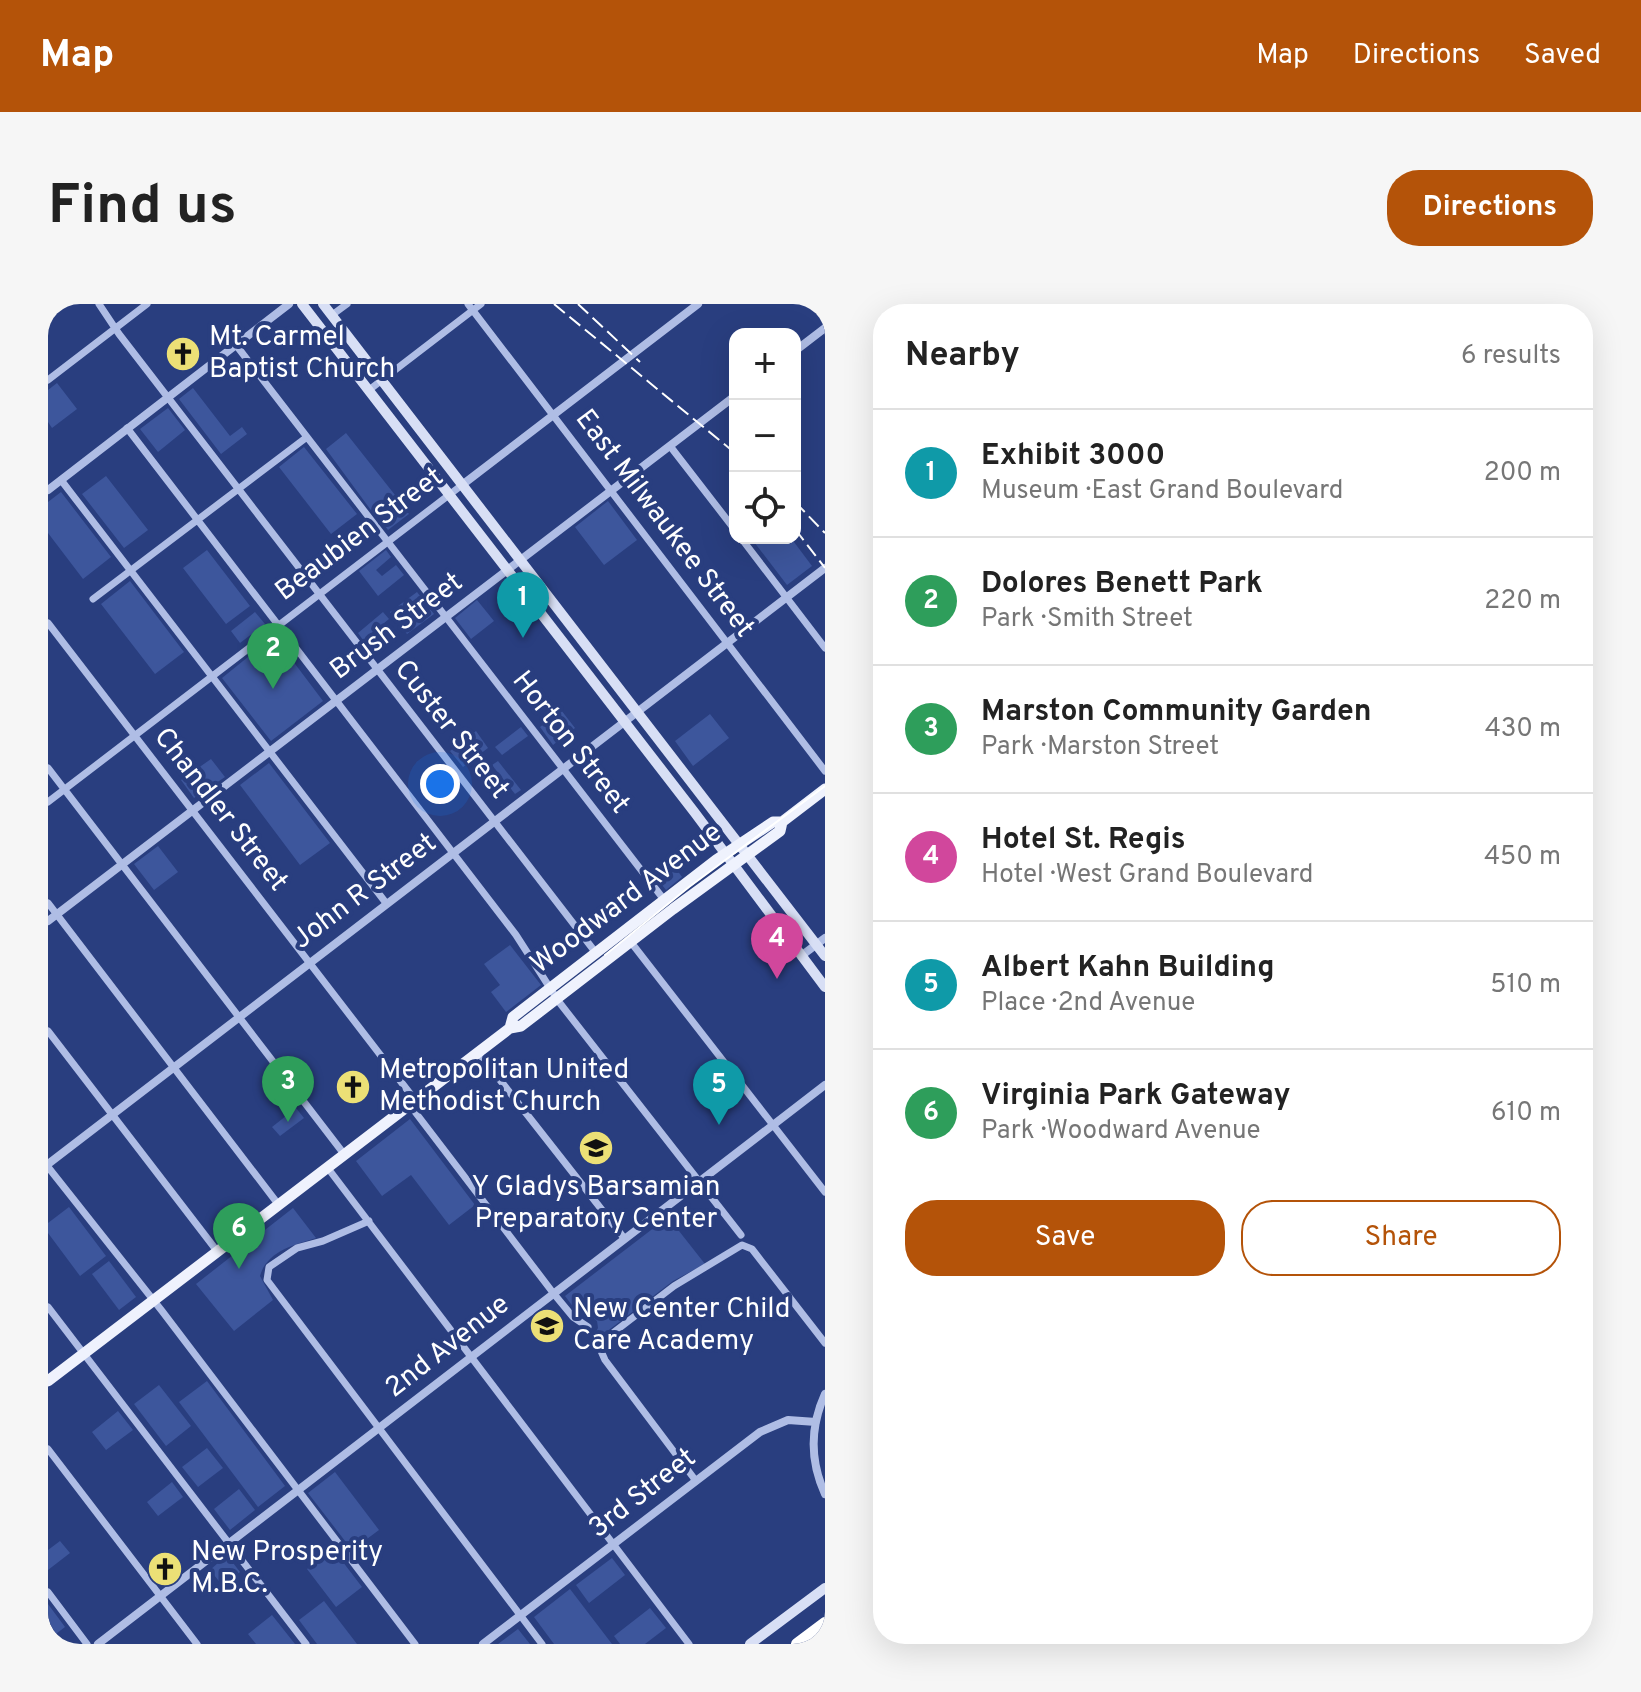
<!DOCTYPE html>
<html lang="en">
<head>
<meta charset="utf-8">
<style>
	:root { --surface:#fff; --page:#f6f6f6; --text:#222; --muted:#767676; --line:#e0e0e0; --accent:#b45309 }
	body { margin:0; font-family:Overpass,sans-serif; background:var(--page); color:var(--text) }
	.controls { position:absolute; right:24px; top:24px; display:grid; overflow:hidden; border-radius:16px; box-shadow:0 8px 32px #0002 }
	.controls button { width:72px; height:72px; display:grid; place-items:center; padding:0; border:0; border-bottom:2px solid var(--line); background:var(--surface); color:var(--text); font:40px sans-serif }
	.you { position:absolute; left:392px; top:480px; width:28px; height:28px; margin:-20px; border:6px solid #fff; border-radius:50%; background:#1a73e8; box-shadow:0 0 0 12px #1a73e833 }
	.badge { display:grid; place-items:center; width:52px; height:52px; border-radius:50%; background:var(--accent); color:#fff; font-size:26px; font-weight:700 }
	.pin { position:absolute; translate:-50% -66px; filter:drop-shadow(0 2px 4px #0008) }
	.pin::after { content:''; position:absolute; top:42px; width:28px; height:24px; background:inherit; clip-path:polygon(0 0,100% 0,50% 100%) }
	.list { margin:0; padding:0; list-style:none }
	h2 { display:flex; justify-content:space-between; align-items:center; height:104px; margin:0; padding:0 32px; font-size:34px }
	h2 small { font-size:26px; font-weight:400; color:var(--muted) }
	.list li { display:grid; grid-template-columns:52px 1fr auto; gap:24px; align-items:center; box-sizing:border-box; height:128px; padding:0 32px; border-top:2px solid var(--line) }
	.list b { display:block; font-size:30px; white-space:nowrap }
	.list p { margin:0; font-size:26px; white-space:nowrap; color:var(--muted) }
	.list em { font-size:26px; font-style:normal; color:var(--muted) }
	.actions { display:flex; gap:16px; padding:24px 32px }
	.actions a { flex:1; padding:18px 0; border:2px solid var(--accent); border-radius:32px; text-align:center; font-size:28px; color:var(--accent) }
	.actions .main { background:var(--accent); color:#fff }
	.icon { flex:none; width:44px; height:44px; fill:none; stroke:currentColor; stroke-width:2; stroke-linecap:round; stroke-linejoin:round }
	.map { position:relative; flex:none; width:777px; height:1340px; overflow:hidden; border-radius:32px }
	header { display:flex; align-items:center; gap:48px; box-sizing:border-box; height:112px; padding:0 40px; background:var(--accent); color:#fff }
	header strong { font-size:38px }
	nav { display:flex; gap:44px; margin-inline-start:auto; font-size:28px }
	.intro { display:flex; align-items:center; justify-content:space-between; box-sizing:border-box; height:192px; padding:0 48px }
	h1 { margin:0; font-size:56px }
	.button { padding:20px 36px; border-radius:32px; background:var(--accent); color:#fff; font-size:28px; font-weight:700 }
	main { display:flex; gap:48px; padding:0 48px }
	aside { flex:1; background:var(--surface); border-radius:32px; box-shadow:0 8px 32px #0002 }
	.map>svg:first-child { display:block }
</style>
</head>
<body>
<header>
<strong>Map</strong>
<nav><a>Map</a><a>Directions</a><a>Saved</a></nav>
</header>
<div class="intro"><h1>Find us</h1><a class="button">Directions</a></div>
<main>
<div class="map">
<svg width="777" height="1340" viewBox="0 0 777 1340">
	<rect width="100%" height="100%" fill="#293e7f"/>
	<path fill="#3d569c" d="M9,79L29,105L4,124L0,118V86Z
		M145,84L182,132L194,123L199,130L173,150L131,95Z
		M120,104L137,126L110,148L92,125Z
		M298,129L347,191L325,209L278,145Z
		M256,143L309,210L283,230L231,163Z
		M58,172L100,226L76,244L34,190Z
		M13,188L63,253L35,275L0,229V198Z
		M351,197L361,210L340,226L329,211L334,210Z
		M560,197L589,236L556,261L527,223Z
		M703,234H743L764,262L739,281Z
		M159,246L202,302L178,320L135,264Z
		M338,246L343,253L328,266L334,272L348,261L356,271L330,292L311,267Z
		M82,277L136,348L107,370L53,300Z
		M369,288L386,310L359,330L342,308Z
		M429,296L446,317L423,335L407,314Z
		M207,308L217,320L192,339L183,327Z
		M335,308L341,315L315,336L310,329Z
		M226,332L275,397L223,437L174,374Z
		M513,406L527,424L505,441L492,423Z
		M662,410L681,434L645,462L627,437Z
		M473,423L480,432L454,451L447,443Z
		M428,427L440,444L415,463L402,447Z
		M163,455L177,473L146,494L133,476Z
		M450,457L473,486L467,490L444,461Z
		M221,459L282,539L252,561L192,481Z
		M110,542L130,568L106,586L86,560Z
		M624,559L634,573L618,586L607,572Z
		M462,641L493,681L458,708L443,688L452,681L436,660Z
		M248,804L256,814L232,832L224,823Z
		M362,815L427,901L401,921L363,871L334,892L308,857Z
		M21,903L58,952L32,972L0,929V919Z
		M245,904L268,934C246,941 219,947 212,972L225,996L186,1027L148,980Z
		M620,913L657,960L625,977L549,1035L546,1031L550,1024L549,1017L543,1012H532L517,992Z
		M61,957L88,993L71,1006L44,970Z
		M159,1077L237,1182L210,1203L131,1098Z
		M111,1081L143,1122L118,1142L86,1100Z
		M70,1107L85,1126L58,1146L44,1128Z
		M159,1144L175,1164L150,1183L134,1163Z
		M287,1168L331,1226L304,1246L260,1189Z
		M124,1178L135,1193L110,1212L99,1198Z
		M191,1185L207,1206L182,1226L166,1205Z
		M12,1237L22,1249L0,1266V1246Z
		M285,1245L314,1283L288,1303L259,1265Z
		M179,1251L192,1268L174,1281L162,1266Z
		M564,1254L577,1271L541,1299L528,1281Z
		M522,1285L564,1340H506L486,1313Z
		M276,1297L309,1340H269L251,1316Z
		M0,1300L17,1323L0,1336Z
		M602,1304L618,1324L597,1340H572L566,1332Z
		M224,1311L247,1340H208L200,1330Z
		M470,1325L482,1340H450Z"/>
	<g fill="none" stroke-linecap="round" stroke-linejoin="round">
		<path stroke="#afbde5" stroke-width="7" d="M51,0L71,30L548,649
			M420,0L777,467
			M284,11L299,0
			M188,41L617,597
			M0,76L99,0
			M321,86L433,0
			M79,124L468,631L511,698L693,931
			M622,142L687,226
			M13,176L338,599
			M693,234L777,344
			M45,295L259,133
			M0,319L367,796
			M0,464L296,850
			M0,498L414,181
			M0,599L230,900
			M582,637L777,888
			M0,727L169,947
			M430,748L576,934
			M361,800L506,990L525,1013L540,1023
			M0,863L114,1007L367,1340
			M279,863L641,1340
			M321,917L275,937L249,944L221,963L219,976L494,1340
			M0,1003L258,1340
			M0,1145L149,1340
			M648,1177L557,1056L553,1047L557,1035L626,982L694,941L704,945L777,1039
			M0,1288L39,1340"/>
		<path stroke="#afbde5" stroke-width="8" d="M747,47L777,24
			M414,181L650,0
			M0,186L241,0
			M0,617L687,92
			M753,652L777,634
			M0,860L777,264
			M777,1090C762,1123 762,1157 777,1190
			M50,1340L777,781
			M435,1340L712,1128L740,1116L768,1118"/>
		<path stroke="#d8dff5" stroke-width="10" d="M254,0L647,509L777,683
			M275,0L777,652
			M702,1340L777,1284"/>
		<path stroke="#eff2fd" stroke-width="11" d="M462,724L465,713L474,706L668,556L725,518H734
			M0,1077L462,724L473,722L625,605L732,527L734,518L777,485"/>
		<path stroke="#fff" stroke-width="12" d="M749,1340L777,1319
			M776,1340L777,1339"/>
		<path stroke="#fff" stroke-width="2" d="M557,651L641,583L777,482"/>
		<path stroke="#fff" stroke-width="2" stroke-dasharray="14 6" stroke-linecap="butt" d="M506,0L687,149
			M530,0L592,58
			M747,198L777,229
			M747,225L777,264"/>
	</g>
	<defs>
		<g id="church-disc" transform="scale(1.8)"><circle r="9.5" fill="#ece076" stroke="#293e7f"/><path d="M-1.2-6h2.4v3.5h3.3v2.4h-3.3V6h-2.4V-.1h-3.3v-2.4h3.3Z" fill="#111"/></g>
		<g id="school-disc" transform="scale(1.8)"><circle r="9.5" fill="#ece076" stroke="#293e7f"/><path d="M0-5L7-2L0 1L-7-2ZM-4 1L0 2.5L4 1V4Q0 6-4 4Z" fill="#111"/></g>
	</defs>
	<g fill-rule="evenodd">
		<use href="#church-disc" x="135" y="50"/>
		<use href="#church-disc" x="305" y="783"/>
		<use href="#school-disc" x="548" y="844"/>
		<use href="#school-disc" x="499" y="1022"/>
		<use href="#church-disc" x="117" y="1265"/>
	</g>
	<g text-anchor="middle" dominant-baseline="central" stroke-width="8" stroke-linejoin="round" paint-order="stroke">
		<g font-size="28" fill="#fff" stroke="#293e7f" text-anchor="start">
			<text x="161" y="34">Mt. Carmel<tspan x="161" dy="32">Baptist Church</tspan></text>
			<text x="331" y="767">Metropolitan United<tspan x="331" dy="32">Methodist Church</tspan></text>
			<text x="548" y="884" text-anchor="middle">Y Gladys Barsamian<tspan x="548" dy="32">Preparatory Center</tspan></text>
			<text x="525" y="1006">New Center Child<tspan x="525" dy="32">Care Academy</tspan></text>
			<text x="143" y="1249">New Prosperity<tspan x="143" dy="32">M.B.C.</tspan></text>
		</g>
		<g font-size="28" fill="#fff" stroke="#293e7f">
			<text transform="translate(616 220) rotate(53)">East Milwaukee Street</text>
			<text transform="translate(312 231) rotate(-37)">Beaubien Street</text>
			<text transform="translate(349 323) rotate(-37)">Brush Street</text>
			<text transform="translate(403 426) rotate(52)">Custer Street</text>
			<text transform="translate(522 439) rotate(52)">Horton Street</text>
			<text transform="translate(172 506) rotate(52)">Chandler Street</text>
			<text transform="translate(317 588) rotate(-37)">John R Street</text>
			<text transform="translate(579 595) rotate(-37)">Woodward Avenue</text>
			<text transform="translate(400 1043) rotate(-38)">2nd Avenue</text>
			<text transform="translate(595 1190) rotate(-38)">3rd Street</text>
		</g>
	</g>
</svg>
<div class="controls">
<button>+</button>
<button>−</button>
<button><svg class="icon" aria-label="locate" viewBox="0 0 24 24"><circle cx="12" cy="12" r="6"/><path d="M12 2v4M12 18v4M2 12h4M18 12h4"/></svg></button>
</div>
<div class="you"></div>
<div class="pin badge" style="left:475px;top:334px;background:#0f9aa8">1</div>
<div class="pin badge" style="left:225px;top:385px;background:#2e9e5b">2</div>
<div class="pin badge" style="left:240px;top:818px;background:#2e9e5b">3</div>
<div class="pin badge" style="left:729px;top:675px;background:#d1479c">4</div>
<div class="pin badge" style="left:671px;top:821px;background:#0f9aa8">5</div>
<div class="pin badge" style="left:191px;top:965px;background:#2e9e5b">6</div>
</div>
<aside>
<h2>Nearby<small>6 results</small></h2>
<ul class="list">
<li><span class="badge" style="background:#0f9aa8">1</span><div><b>Exhibit 3000</b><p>Museum · East Grand Boulevard</p></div><em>200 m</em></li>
<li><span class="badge" style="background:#2e9e5b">2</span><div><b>Dolores Benett Park</b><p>Park · Smith Street</p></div><em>220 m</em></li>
<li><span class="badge" style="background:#2e9e5b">3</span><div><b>Marston Community Garden</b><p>Park · Marston Street</p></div><em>430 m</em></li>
<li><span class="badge" style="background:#d1479c">4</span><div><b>Hotel St. Regis</b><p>Hotel · West Grand Boulevard</p></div><em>450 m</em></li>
<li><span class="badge" style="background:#0f9aa8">5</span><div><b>Albert Kahn Building</b><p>Place · 2nd Avenue</p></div><em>510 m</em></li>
<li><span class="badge" style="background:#2e9e5b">6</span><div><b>Virginia Park Gateway</b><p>Park · Woodward Avenue</p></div><em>610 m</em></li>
</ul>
<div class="actions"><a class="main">Save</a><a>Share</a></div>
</aside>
</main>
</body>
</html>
